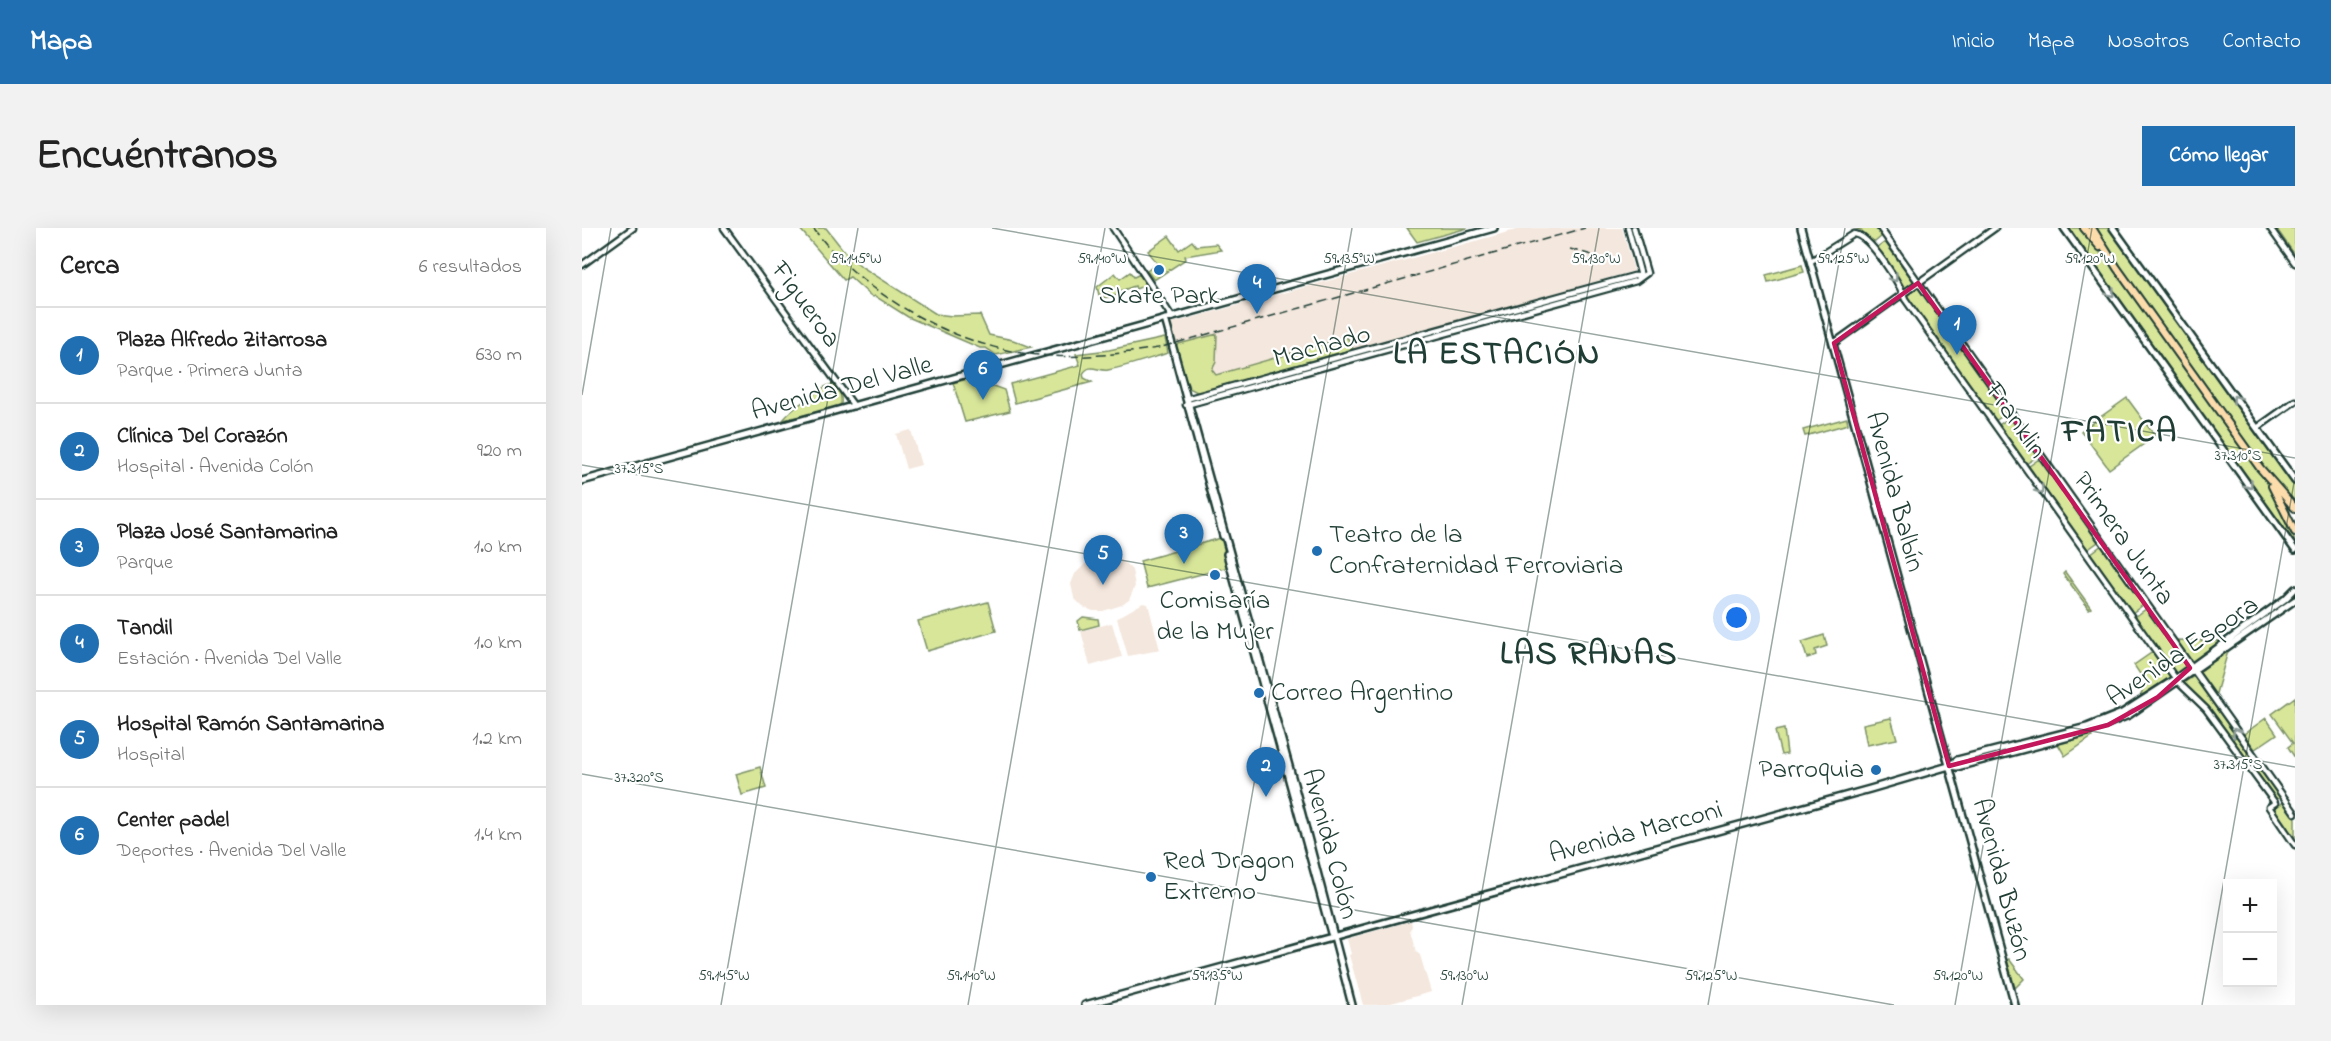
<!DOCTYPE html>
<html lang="es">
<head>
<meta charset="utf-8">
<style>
	:root { --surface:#fff; --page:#f2f2f2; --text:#222; --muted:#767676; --line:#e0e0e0; --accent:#1f6fb2 }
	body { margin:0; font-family:"Indie Flower",sans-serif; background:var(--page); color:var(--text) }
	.controls { position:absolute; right:18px; bottom:18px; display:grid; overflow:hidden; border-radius:0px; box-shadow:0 6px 24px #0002 }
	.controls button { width:54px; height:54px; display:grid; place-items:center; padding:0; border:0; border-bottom:2px solid var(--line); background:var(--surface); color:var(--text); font:30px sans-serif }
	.you { position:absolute; left:1155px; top:390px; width:21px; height:21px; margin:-15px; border:4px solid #fff; border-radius:50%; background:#1a73e8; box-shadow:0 0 0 9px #1a73e833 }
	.badge { display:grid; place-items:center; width:39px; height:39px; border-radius:50%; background:var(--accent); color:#fff; font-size:20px; font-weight:700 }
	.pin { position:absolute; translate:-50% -50px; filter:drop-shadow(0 2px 3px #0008) }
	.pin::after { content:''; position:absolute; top:32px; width:21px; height:18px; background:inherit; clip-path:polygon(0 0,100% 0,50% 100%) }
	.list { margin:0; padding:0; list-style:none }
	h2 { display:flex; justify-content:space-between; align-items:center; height:78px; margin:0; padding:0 24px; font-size:26px }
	h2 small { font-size:20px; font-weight:400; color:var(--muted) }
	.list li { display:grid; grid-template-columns:39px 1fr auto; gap:18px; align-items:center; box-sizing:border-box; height:96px; padding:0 24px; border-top:2px solid var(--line) }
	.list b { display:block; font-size:22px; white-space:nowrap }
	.list p { margin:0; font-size:20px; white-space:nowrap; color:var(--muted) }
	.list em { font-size:20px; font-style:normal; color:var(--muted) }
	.map { position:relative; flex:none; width:1713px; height:777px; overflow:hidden; border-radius:0px }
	header { display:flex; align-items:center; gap:36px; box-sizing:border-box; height:84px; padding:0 30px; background:var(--accent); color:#fff }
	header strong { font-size:28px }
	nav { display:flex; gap:33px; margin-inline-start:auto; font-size:21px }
	.intro { display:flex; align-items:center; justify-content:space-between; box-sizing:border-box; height:144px; padding:0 36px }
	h1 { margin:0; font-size:42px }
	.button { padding:15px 27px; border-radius:0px; background:var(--accent); color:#fff; font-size:21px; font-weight:700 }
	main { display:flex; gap:36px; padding:0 36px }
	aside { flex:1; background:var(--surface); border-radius:0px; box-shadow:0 6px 24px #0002 }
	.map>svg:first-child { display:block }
</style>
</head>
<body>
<header>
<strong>Mapa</strong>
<nav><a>Inicio</a><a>Mapa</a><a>Nosotros</a><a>Contacto</a></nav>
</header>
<div class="intro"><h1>Encuéntranos</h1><a class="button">Cómo llegar</a></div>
<main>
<aside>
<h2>Cerca<small>6 resultados</small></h2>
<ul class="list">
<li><span class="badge">1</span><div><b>Plaza Alfredo Zitarrosa</b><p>Parque · Primera Junta</p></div><em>630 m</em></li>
<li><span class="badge">2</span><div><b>Clínica Del Corazón</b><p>Hospital · Avenida Colón</p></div><em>920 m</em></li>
<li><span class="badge">3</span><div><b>Plaza José Santamarina</b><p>Parque</p></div><em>1.0 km</em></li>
<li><span class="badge">4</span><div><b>Tandil</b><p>Estación · Avenida Del Valle</p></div><em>1.0 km</em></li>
<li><span class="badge">5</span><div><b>Hospital Ramón Santamarina</b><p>Hospital</p></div><em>1.2 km</em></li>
<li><span class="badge">6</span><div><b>Center padel</b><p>Deportes · Avenida Del Valle</p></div><em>1.4 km</em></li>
</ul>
</aside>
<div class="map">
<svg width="1713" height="777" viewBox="0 0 1713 777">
	<rect width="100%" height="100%" fill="#fff"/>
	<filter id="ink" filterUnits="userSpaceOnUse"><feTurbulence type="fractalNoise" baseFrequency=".0167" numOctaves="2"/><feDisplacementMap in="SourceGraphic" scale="12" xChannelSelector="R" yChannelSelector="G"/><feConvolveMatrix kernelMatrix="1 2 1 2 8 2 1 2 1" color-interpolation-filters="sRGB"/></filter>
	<g filter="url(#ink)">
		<path fill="#f4e7dd" d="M941,0H1040L1052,43L771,121L765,109L634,147L630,142L634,134L635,106L593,117L587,96Z
			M329,202L339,237L324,241L314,206Z
			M528,329L543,335L550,342L553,358L547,372L540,377L521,383H511L501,379L492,370L489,356L493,346L506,333Z
			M561,375L566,376L578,422L546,428L535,390Z
			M530,395L540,429L508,438L499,403Z
			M829,693L830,698L828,702L834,724L838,727L849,764L802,777H781L767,727L769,726L765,711Z"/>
		<path fill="#d8e69a" stroke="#7c9267" stroke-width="1.5" d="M217,0H244L262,23L280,39L354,86L370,88L398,87L407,107L431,112L449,119L414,127L404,120H398L326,89L293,68L291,69L288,67L268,49L262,52Z
			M825,0H886L835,14Z
			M1272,0H1294L1300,8L1293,14L1288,13L1278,2Z
			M1485,0H1497C1545,54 1585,114 1627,173C1648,202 1713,285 1713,318Z
			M1514,0H1529L1713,257V276L1681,238L1538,38Z
			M1694,0H1713V27Z
			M587,8L597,22L610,13L614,18L634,16L639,22L603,28L604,31L572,52L565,43L575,35L566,23Z
			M1303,14L1333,56L1324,62L1294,21Z
			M1220,37L1222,44L1186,54L1184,47Z
			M548,44L552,49L558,46L566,56L554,61L553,58L535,64L536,67L522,70L520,66L517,67L515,59L533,45L538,51Z
			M1336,60L1425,185L1413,193L1324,68Z
			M635,106L634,134L630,142L634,147L765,109L771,121L617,165L607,160L593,117Z
			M583,110L586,125C566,131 546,138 526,142C516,144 508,134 501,146L502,150L510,154L433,175L428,156L498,137L494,126L527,122Z
			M389,150L422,162L428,183L383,194L371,155Z
			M251,156C258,162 260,167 259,176L253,180L201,192C208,183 240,157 251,156Z
			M1545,170L1573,208L1527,241L1499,203Z
			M1428,189L1456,228L1444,236L1417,197Z
			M1265,190L1266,196L1223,208L1221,202Z
			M1457,231L1516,314L1505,322L1446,239Z
			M639,310L647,339L565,360L558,333Z
			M1520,317L1561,377L1550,385L1508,326Z
			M1483,344L1509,380L1507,381L1481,346Z
			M406,374L414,403L345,423L336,393Z
			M1564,381L1605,438L1594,446L1553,389Z
			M501,389L516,391L517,397L498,402L496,393Z
			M1242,407L1245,418L1233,422L1234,427L1225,430L1220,414Z
			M1592,412L1640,413L1610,435Z
			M1572,423L1589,448L1558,469L1564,455L1552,437Z
			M1646,423L1633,469L1616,445Z
			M1612,448L1652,503L1651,507H1646L1619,471L1601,455Z
			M1713,469V530L1706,519L1711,515L1690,486Z
			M1309,490L1315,511L1285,517L1281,496Z
			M1684,490L1695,506L1673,521L1662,506Z
			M1202,501L1205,526L1199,527L1193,503Z
			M1509,507L1510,509L1483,528L1476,516Z
			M1655,508L1699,569L1694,572L1650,512Z
			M178,539L184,560L160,567L154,546Z
			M1702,574L1713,589V612L1691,581Z
			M1427,731L1442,751L1433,760L1425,732Z"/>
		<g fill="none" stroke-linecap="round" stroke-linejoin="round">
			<g stroke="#1f3d34" stroke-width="9">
				<path id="tertiary" d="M142,0L272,178
					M531,0L590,89
					M1046,0L1059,48
					M1298,0L1713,585
					M1688,0L1713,35
					M1229,33L1272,6C1287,6 1318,56 1323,71L1596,454L1624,481L1693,575L1687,579L1713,617
					M0,37L51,0
					M1252,115L1413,0
					M604,171L989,65L1052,48H1059
					M604,177L1054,53L1065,45L1052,0
					M1675,200L1713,173"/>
			</g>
			<g stroke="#1f3d34" stroke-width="10">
				<path id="secondary" d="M1219,0L1433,777
					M1482,0L1713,322
					M1531,0L1713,253
					M583,91L712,556L770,777
					M593,129L641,308
					M0,253L912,0
					M645,326L749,705
					M1367,538L1375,539L1506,504L1547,487L1713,372
					M503,777L1288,561L1367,538L1375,532L1505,499L1540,485L1593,451L1703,371L1713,361"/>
			</g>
			<g stroke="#1f3d34" stroke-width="10">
				<path id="trunk" d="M1502,0L1518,19
					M1510,0L1535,40L1678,240L1713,280
					M1690,258L1713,304"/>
			</g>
			<use href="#tertiary" stroke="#fff" stroke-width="4.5"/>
			<use href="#secondary" stroke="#fff" stroke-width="5"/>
			<use href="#trunk" stroke="#fddcac" stroke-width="6"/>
			<path stroke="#1f3d34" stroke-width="1.5" stroke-dasharray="9 4.5" stroke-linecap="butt" d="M231,0C280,66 374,120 457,127C496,131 537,126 576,120L1003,0
				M988,21L1014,28"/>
		</g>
		<defs><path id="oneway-chevron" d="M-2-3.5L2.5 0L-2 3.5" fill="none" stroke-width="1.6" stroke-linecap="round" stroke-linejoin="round" transform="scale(1.5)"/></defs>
		<g stroke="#8f9e9a">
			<use href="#oneway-chevron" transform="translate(1312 50) rotate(54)"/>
			<use href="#oneway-chevron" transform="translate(1529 65) rotate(54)"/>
			<use href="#oneway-chevron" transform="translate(1654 171) rotate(-126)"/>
			<use href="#oneway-chevron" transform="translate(1667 257) rotate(54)"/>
			<use href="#oneway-chevron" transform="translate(1458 262) rotate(54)"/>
			<use href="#oneway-chevron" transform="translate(1654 504) rotate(-126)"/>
		</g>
	</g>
	<path fill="none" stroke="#c2185b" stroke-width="4.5" stroke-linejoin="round" d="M1336,55L1608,440L1576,469L1526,497L1367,538L1252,115Z"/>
	<path fill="none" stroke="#1f3d34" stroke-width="1.5" stroke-opacity="0.45" d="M410,0L1713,230M0,167L29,0M0,237L1713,539M0,546L1312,777M139,777L276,0M386,777L523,0M633,777L770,0M880,777L1017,0M1126,777L1263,0M1373,777L1510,0M1620,777L1713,249"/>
	<g fill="#1f6fb2" stroke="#fff" stroke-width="2">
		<circle cx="577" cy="42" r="6"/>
		<circle cx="735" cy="323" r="6"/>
		<circle cx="633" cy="347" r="6"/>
		<circle cx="677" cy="465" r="6"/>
		<circle cx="1294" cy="542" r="6"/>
		<circle cx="569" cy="649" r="6"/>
	</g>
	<g text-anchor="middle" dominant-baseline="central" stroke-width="4.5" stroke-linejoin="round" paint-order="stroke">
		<g font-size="27" fill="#1f3d34" stroke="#fff" text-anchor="start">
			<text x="577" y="68" text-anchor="middle">Skate Park</text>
			<text x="747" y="307">Teatro de la<tspan x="747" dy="31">Confraternidad Ferroviaria</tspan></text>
			<text x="633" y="373" text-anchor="middle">Comisaría<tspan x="633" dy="31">de la Mujer</tspan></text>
			<text x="689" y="465">Correo Argentino</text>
			<text x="1282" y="542" text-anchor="end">Parroquia</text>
			<text x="581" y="633">Red Dragon<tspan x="581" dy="31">Extremo</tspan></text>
		</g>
		<g font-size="27" fill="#1f3d34" stroke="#fff">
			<text transform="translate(223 77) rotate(54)">Figueroa</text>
			<text transform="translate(740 119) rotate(-15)">Machado</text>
			<text transform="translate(260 161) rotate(-15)">Avenida Del Valle</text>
			<text transform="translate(1433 193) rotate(55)">Franklin</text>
			<text transform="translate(1312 264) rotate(75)">Avenida Balbín</text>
			<text transform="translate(1541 311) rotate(55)">Primera Junta</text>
			<text transform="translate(1601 424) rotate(-34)">Avenida Espora</text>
			<text transform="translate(1054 605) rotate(-15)">Avenida Marconi</text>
			<text transform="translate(747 616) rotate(75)">Avenida Colón</text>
			<text transform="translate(1419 652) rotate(75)">Avenida Buzón</text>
		</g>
		<g font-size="33" font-weight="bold" letter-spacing="1.5" fill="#1f3d34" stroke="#fff">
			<text x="915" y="127">LA ESTACIÓN</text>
			<text x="1538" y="205">FATICA</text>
			<text x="1007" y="427">LAS RANAS</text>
		</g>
	</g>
	<g font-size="15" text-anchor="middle" fill="#1f3d34" stroke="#fff" stroke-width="4.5" stroke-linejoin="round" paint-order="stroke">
		<text x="274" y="35">59.145°W</text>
		<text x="520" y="35">59.140°W</text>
		<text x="767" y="35">59.135°W</text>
		<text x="1014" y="35">59.130°W</text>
		<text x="1261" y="35">59.125°W</text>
		<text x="1508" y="35">59.120°W</text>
		<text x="1656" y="232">37.310°S</text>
		<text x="57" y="245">37.315°S</text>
		<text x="1656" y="541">37.315°S</text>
		<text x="57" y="554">37.320°S</text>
		<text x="142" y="752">59.145°W</text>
		<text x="389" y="752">59.140°W</text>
		<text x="635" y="752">59.135°W</text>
		<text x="882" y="752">59.130°W</text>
		<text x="1129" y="752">59.125°W</text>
		<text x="1376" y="752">59.120°W</text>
	</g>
</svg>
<div class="controls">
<button>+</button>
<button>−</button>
</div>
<div class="you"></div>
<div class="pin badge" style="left:1375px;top:127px">1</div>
<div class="pin badge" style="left:684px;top:569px">2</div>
<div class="pin badge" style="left:602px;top:336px">3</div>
<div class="pin badge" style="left:675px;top:86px">4</div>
<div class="pin badge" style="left:521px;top:357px">5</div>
<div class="pin badge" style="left:401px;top:172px">6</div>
</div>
</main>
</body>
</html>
